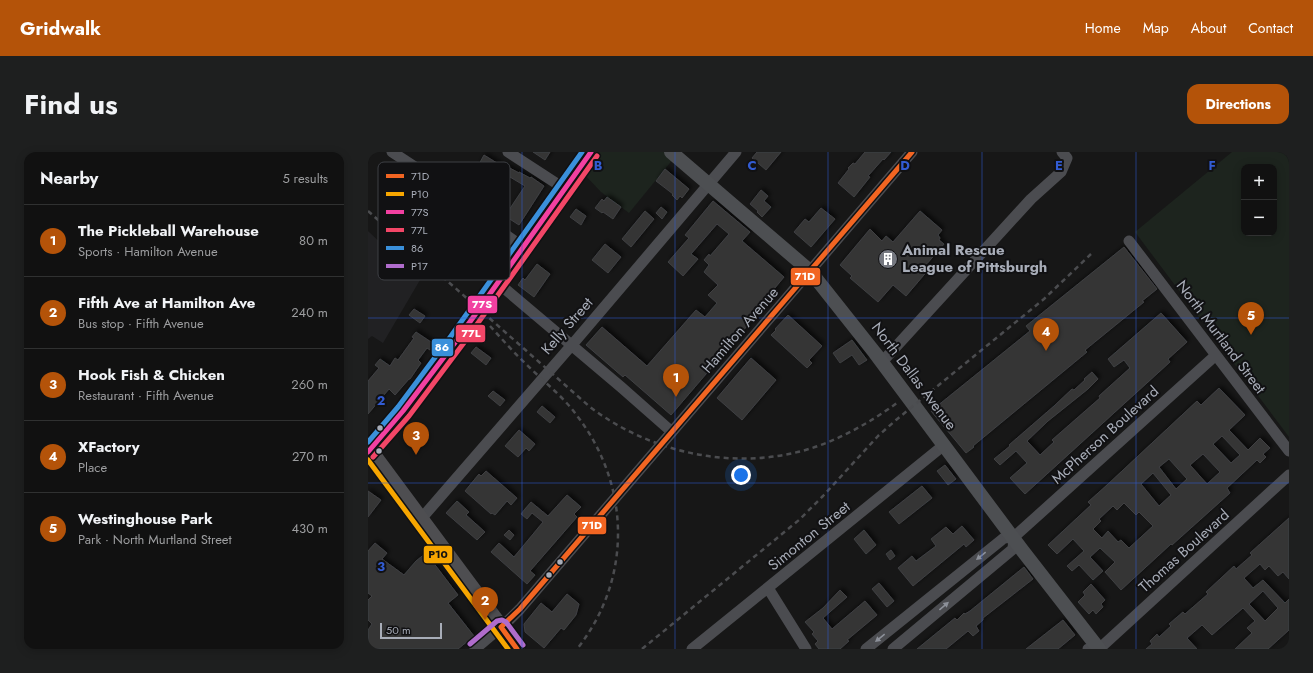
<!DOCTYPE html>
<html lang="en">
<head>
<meta charset="utf-8">
<style>
	:root { --surface:#111; --page:#1e1f1f; --text:#f1f3f6; --muted:#9c9d9f; --line:#303131; --accent:#b45309 }
	body { margin:0; font-family:Jost,sans-serif; background:var(--page); color:var(--text) }
	.controls { position:absolute; right:12px; top:12px; display:grid; overflow:hidden; border-radius:8px; box-shadow:0 2px 10px #0003 }
	.controls button { width:36px; height:36px; display:grid; place-items:center; padding:0; border:0; border-bottom:1px solid var(--line); background:var(--surface); color:var(--text); font:20px sans-serif }
	.scale { position:absolute; left:12px; bottom:10px; width:62px; box-sizing:border-box; padding-left:4px; border:2px solid #a8adb8; border-top:0; font-size:11px; line-height:14px; white-space:nowrap; color:#a8adb8; -webkit-text-stroke:3px #111113; paint-order:stroke }
	.you { position:absolute; left:373px; top:323px; width:14px; height:14px; margin:-10px; border:3px solid #fff; border-radius:50%; background:#1a73e8; box-shadow:0 0 0 6px #1a73e833 }
	.badge { display:grid; place-items:center; width:26px; height:26px; border-radius:50%; background:var(--accent); color:#fff; font-size:13px; font-weight:700 }
	.pin { position:absolute; translate:-50% -33px; filter:drop-shadow(0 1px 2px #0008) }
	.pin::after { content:''; position:absolute; top:21px; width:14px; height:12px; background:inherit; clip-path:polygon(0 0,100% 0,50% 100%) }
	.list { margin:0; padding:0; list-style:none }
	h2 { display:flex; justify-content:space-between; align-items:center; height:52px; margin:0; padding:0 16px; font-size:17px }
	h2 small { font-size:13px; font-weight:400; color:var(--muted) }
	.list li { display:grid; grid-template-columns:26px 1fr auto; gap:12px; align-items:center; box-sizing:border-box; height:72px; padding:0 16px; border-top:1px solid var(--line) }
	.list b { display:block; font-size:15px; white-space:nowrap }
	.list p { margin:0; font-size:13px; white-space:nowrap; color:var(--muted) }
	.list em { font-size:13px; font-style:normal; color:var(--muted) }
	.map { position:relative; flex:none; width:921px; height:497px; overflow:hidden; border-radius:12px }
	header { display:flex; align-items:center; gap:24px; box-sizing:border-box; height:56px; padding:0 20px; background:var(--accent); color:#fff }
	header strong { font-size:19px }
	nav { display:flex; gap:22px; margin-inline-start:auto; font-size:14px }
	.intro { display:flex; align-items:center; justify-content:space-between; box-sizing:border-box; height:96px; padding:0 24px }
	h1 { margin:0; font-size:28px }
	.button { padding:10px 18px; border-radius:12px; background:var(--accent); color:#fff; font-size:14px; font-weight:700 }
	main { display:flex; gap:24px; padding:0 24px }
	aside { flex:1; background:var(--surface); border-radius:12px; box-shadow:0 2px 10px #0003 }
	.map>svg:first-child { display:block }
</style>
</head>
<body>
<header>
<strong>Gridwalk</strong>
<nav><a>Home</a><a>Map</a><a>About</a><a>Contact</a></nav>
</header>
<div class="intro"><h1>Find us</h1><a class="button">Directions</a></div>
<main>
<aside>
<h2>Nearby<small>5 results</small></h2>
<ul class="list">
<li><span class="badge">1</span><div><b>The Pickleball Warehouse</b><p>Sports · Hamilton Avenue</p></div><em>80 m</em></li>
<li><span class="badge">2</span><div><b>Fifth Ave at Hamilton Ave</b><p>Bus stop · Fifth Avenue</p></div><em>240 m</em></li>
<li><span class="badge">3</span><div><b>Hook Fish &amp; Chicken</b><p>Restaurant · Fifth Avenue</p></div><em>260 m</em></li>
<li><span class="badge">4</span><div><b>XFactory</b><p>Place</p></div><em>270 m</em></li>
<li><span class="badge">5</span><div><b>Westinghouse Park</b><p>Park · North Murtland Street</p></div><em>430 m</em></li>
</ul>
</aside>
<div class="map">
<svg width="921" height="497" viewBox="0 0 921 497">
	<defs>
		<filter id="shadow"><feDropShadow dx="2.5" dy="-2.5" stdDeviation="2" flood-color="#0009"/></filter>
	</defs>
	<rect width="100%" height="100%" fill="#171717"/>
	<path fill="#212123" d="M0,79L52,128L15,191L4,184L0,187Z"/>
	<path fill="#1d241e" fill-rule="evenodd" d="M228,0H298L306,6L261,61L233,40L214,20Z
		M864,0H921V285L767,80ZM876,15H906V81H876Z"/>
	<path fill="#353536" stroke="#3f4043" fill-rule="evenodd" filter="url(#shadow)" d="M165,0H182L177,8Z
		M389,0H413L398,18L384,6Z
		M497,0H523L516,8L515,7L500,24L502,25L486,45L470,31L481,17L480,16L485,11L487,12Z
		M116,3L137,16L138,14L151,21V20L162,26L163,25L176,34L151,73L137,64L157,34L142,25L137,32L110,14Z
		M297,17L321,37L314,46L312,44L309,48L304,43L305,42L288,29Z
		M393,38L400,44L396,49L403,55L394,65L389,60L390,59L382,52Z
		M239,45L253,55L245,67L235,60L234,61L227,56L234,47L236,49Z
		M345,49L382,80L374,89L416,125L406,137L409,139L303,263L257,223L255,225L218,193L234,175L279,214L328,158L337,165L349,151L340,143L350,133L336,120L341,113L336,108L341,102L342,104L361,82L349,72L323,102L330,107L315,124L300,110L321,86L317,83Z
		M293,55L299,60L294,67L288,61Z
		M453,56L467,67L443,95L426,80L437,67L441,70Z
		M208,57L218,64L213,73L202,65Z
		M277,59L286,67L263,95L254,87Z
		M552,59L574,78L570,83L572,86L571,88L576,92L557,114L561,117L538,144L525,133L510,150L482,126L484,124L472,113L502,77L514,89L518,84L525,90Z
		M237,92L253,105L240,121L224,108Z
		M756,95L789,137L774,149L776,150L717,198L719,200L605,294L606,295L598,301L563,259L662,179L658,174Z
		M169,112L182,122L166,145L150,133L155,126L157,128Z
		M46,157L57,164L52,171L41,163Z
		M793,161L819,190L800,207L802,210L657,342L642,326L659,311L648,299L632,313L626,307L642,294L641,293L686,254L704,237L706,238L717,228L716,227L724,220L730,227L720,237L680,269L659,289L672,303L686,290L684,288L732,246L731,244L762,216L756,208L746,215L740,207Z
		M420,163L454,194L441,208L444,211L439,216L403,183L408,178L407,177Z
		M48,180L66,192L62,198L59,196L50,208L53,211L42,227H41L27,243L21,237L0,262V229L11,216L7,213L12,207L22,214L27,206L30,208L46,186L44,185Z
		M484,188L499,208L491,213L484,203L472,211L465,201Z
		M108,195L123,206L118,213L103,201Z
		M383,206L408,228L374,268L349,246Z
		M851,236L877,263L861,278L880,298L892,286L902,296L895,302L898,305L892,311L889,308L859,336L862,341L804,393L803,392L753,438L737,420L747,410L732,396L722,405L735,419L725,428L711,413L704,419L699,414L716,399L705,387L689,402L680,393L723,353L720,350L739,333L829,249L833,253ZM854,284L872,303L863,311L845,292ZM835,302L852,320L839,332L822,313ZM801,307L819,327L808,337L791,315ZM785,321L803,343L791,354L773,332ZM756,351L768,363L771,360L785,374L761,396L753,388L750,390L740,379L734,386L725,377L733,369L731,367L745,354L749,358Z
		M125,239L137,248L132,254L120,244Z
		M174,254L187,265L182,271L169,260Z
		M151,278L167,292L161,299L158,296L150,305L137,294Z
		M577,313L588,327L580,333L569,319Z
		M118,319L149,346L143,353L139,349L127,363L124,361L123,362L97,339L111,322L113,324Z
		M554,334L564,346L531,372L521,360Z
		M0,339L13,348L0,365Z
		M199,343L213,355L206,362L209,365L162,419L167,423L159,432L123,400L131,391L146,405L175,370L164,361L159,367L153,362L157,357L163,350L180,364Z
		M89,349L101,360L98,363L117,380L109,388L78,361Z
		M921,366V427L915,420L910,424L901,414L897,418L892,412L876,426L885,436L895,428L917,451L921,447V478L900,497H867L884,481L879,476L887,469L875,456L844,483L834,473L819,486L829,497H778L784,492L782,489L789,482L791,485L803,474L801,472L815,460L817,462L840,442L838,440L866,414L868,417L884,403L882,401ZM895,439L910,456L897,469L881,452Z
		M594,374L606,388L598,395L596,392L545,434L530,416L544,404L548,409L568,394L563,387L578,375L585,382Z
		M141,378L146,383L142,388L136,383Z
		M496,378L508,393L498,402L486,387Z
		M7,391L19,401L14,407L36,423L48,409L58,401L90,443L80,451L106,484L90,497H0V478L4,472L0,468V448L4,444L0,441V399Z
		M523,398L527,404L522,408L518,402Z
		M656,415L665,427L615,466V468L608,474L611,479L605,484L600,479L578,497H549L587,466L589,468L596,461L597,462L602,459Z
		M511,431L526,449L519,455L504,437Z
		M723,432L737,448L733,452L735,455L728,462L725,458L721,462L710,450L717,443L715,440Z
		M472,438L479,445L455,466L464,477L497,449L509,463L479,488L481,489L472,497H451L447,492L450,489L444,482L446,480L437,470L455,456Z
		M199,442L211,452L208,463L196,478L193,476L176,496L157,480L156,472L173,451L184,460Z
		M695,468L707,483L690,497H658Z"/>
	<g fill="none" stroke-linecap="round" stroke-linejoin="round">
		<path stroke="#4b4c50" stroke-width="11" d="M24,0L105,53L112,65L155,95
			M140,0L197,37
			M761,89L921,299
			M130,131L253,235L304,280
			M514,210L663,47L693,20L699,6L694,0
			M53,367L209,187L368,0
			M400,436L438,497
			M107,497L141,468L152,457L544,0
			M324,497L576,293
			M498,497L636,386L646,385L848,203
			M525,497L645,397L646,385
			M720,497H731L921,323"/>
		<path stroke="#4d4f52" stroke-width="14" d="M303,0L442,119L507,201L654,398L731,497
			M0,300C33,265 60,226 89,188C134,126 178,63 223,0"/>
		<path stroke="#4e4e51" stroke-width="16" d="M0,296L149,497"/>
		<path stroke="#4b4c4f" stroke-width="2.5" stroke-dasharray="5 4" stroke-linecap="butt" d="M0,59L222,255C288,305 380,322 458,291C483,281 507,267 529,251
			M122,174C134,187 146,201 159,213C176,230 196,245 210,265C263,335 264,428 209,497
			M274,497L431,368L455,344L510,284L528,268L676,147L723,102"/>
		<g stroke="#111113" stroke-width="8">
			<path id="bus-1" d="M149,497L133,475L152,457L544,0"/>
		</g>
		<g stroke="#111113" stroke-width="8">
			<path id="bus-2" d="M0,308L140,497"/>
		</g>
		<g stroke="#111113" stroke-width="8">
			<path id="bus-3" d="M0,300L35,259L89,188L223,0"/>
		</g>
		<g stroke="#111113" stroke-width="8">
			<path id="bus-4" d="M5,305L41,264L95,192L229,4"/>
		</g>
		<g stroke="#111113" stroke-width="8">
			<path id="bus-5" d="M0,290L30,255L83,184L214,0"/>
		</g>
		<g stroke="#111113" stroke-width="8">
			<path id="bus-6" d="M102,492L129,469L134,468L138,470L155,493"/>
		</g>
		<use href="#bus-1" stroke="#f26522" stroke-width="5"/>
		<use href="#bus-2" stroke="#f7a600" stroke-width="5"/>
		<use href="#bus-3" stroke="#f240a1" stroke-width="5"/>
		<use href="#bus-4" stroke="#f34667" stroke-width="5"/>
		<use href="#bus-5" stroke="#3a90db" stroke-width="5"/>
		<use href="#bus-6" stroke="#b06ccc" stroke-width="5"/>
	</g>
	<defs><path id="oneway-solid" d="M-6-.8H1V-3.2L6.5 0L1 3.2V.8H-6Z"/></defs>
	<g fill="#8c9099">
		<use href="#oneway-solid" transform="translate(613 404) rotate(141)"/>
		<use href="#oneway-solid" transform="translate(576 454) rotate(-40)"/>
		<use href="#oneway-solid" transform="translate(512 486) rotate(141)"/>
	</g>
	<path fill="none" stroke="#325cd3" stroke-width="1" stroke-opacity="0.55" d="M154,0V497M307,0V497M460,0V497M614,0V497M768,0V497M0,166H921M0,331H921"/>
	<defs>
		<g id="building-disc" transform="scale(1)"><circle r="9.5" fill="#757880" stroke="#111113"/><path d="M-4-6H4V6H1V3H-1V6H-4ZM-2.5-4.3h1.7v1.8h-1.7ZM.8-4.3h1.7v1.8H.8ZM-2.5-1h1.7V.8h-1.7ZM.8-1h1.7V.8H.8Z" fill="#fff"/></g>
	</defs>
	<g fill-rule="evenodd">
		<use href="#building-disc" x="520" y="107"/>
	</g>
	<g fill="#a8adb8" stroke="#111113" stroke-width="1.5">
		<circle cx="12" cy="276" r="3.5"/>
		<circle cx="11" cy="299" r="3.5"/>
		<circle cx="192" cy="410" r="3.5"/>
		<circle cx="181" cy="423" r="3.5"/>
	</g>
	<g text-anchor="middle" dominant-baseline="central" stroke-width="4" stroke-linejoin="round" paint-order="stroke">
		<g font-size="15" font-weight="bold" fill="#a8adb8" stroke="#111113" text-anchor="start">
			<text x="534" y="98">Animal Rescue<tspan x="534" dy="17">League of Pittsburgh</tspan></text>
		</g>
		<g font-size="15" fill="#a8adb8" stroke="#111113">
			<text transform="translate(199 174) rotate(-49)">Kelly Street</text>
			<text transform="translate(372 178) rotate(-49)">Hamilton Avenue</text>
			<text transform="translate(853 185) rotate(53)">North Murtland Street</text>
			<text transform="translate(546 224) rotate(53)">North Dallas Avenue</text>
			<text transform="translate(737 283) rotate(-42)">McPherson Boulevard</text>
			<text transform="translate(441 384) rotate(-39)">Simonton Street</text>
			<text transform="translate(816 399) rotate(-42)">Thomas Boulevard</text>
		</g>
	</g>
	<rect x="10" y="10" width="132" height="118" rx="6" fill="#111113" stroke="#3e4045" stroke-width="1"/>
	<rect x="18" y="22" width="18" height="4" fill="#f26522"/>
	<rect x="18" y="40" width="18" height="4" fill="#f7a600"/>
	<rect x="18" y="58" width="18" height="4" fill="#f240a1"/>
	<rect x="18" y="76" width="18" height="4" fill="#f34667"/>
	<rect x="18" y="94" width="18" height="4" fill="#3a90db"/>
	<rect x="18" y="112" width="18" height="4" fill="#b06ccc"/>
	<g font-size="11" fill="#a8adb8">
		<text x="43" y="28">71D</text>
		<text x="43" y="46">P10</text>
		<text x="43" y="64">77S</text>
		<text x="43" y="82">77L</text>
		<text x="43" y="100">86</text>
		<text x="43" y="118">P17</text>
	</g>
	<g font-size="13" text-anchor="middle" font-weight="bold" fill="#325cd3" stroke="#111113" stroke-width="4" stroke-linejoin="round" paint-order="stroke">
		<text x="230" y="18">B</text>
		<text x="384" y="18">C</text>
		<text x="537" y="18">D</text>
		<text x="691" y="18">E</text>
		<text x="844" y="18">F</text>
		<text x="13" y="253">2</text>
		<text x="13" y="419">3</text>
	</g>
	<g stroke="#111113" stroke-width="1.5">
		<rect x="422" y="115" width="31" height="19" rx="4" fill="#f26522"/>
		<rect x="99" y="143" width="31" height="19" rx="4" fill="#f240a1"/>
		<rect x="87" y="172" width="31" height="19" rx="4" fill="#f34667"/>
		<rect x="63" y="186" width="23" height="19" rx="4" fill="#3a90db"/>
		<rect x="209" y="364" width="30" height="19" rx="4" fill="#f26522"/>
		<rect x="55" y="393" width="30" height="19" rx="4" fill="#f7a600"/>
	</g>
	<g font-size="11" text-anchor="middle" font-weight="bold" fill="#fff">
		<text x="437" y="128">71D</text>
		<text x="114" y="156">77S</text>
		<text x="103" y="185">77L</text>
		<text x="74" y="199">86</text>
		<text x="224" y="377">71D</text>
	</g>
	<g font-size="11" text-anchor="middle" font-weight="bold" fill="#111">
		<text x="70" y="406">P10</text>
	</g>
</svg>
<div class="controls">
<button>+</button>
<button>−</button>
</div>
<div class="scale">50 m</div>
<div class="you"></div>
<div class="pin badge" style="left:308px;top:245px">1</div>
<div class="pin badge" style="left:117px;top:468px">2</div>
<div class="pin badge" style="left:48px;top:303px">3</div>
<div class="pin badge" style="left:678px;top:199px">4</div>
<div class="pin badge" style="left:883px;top:183px">5</div>
</div>
</main>
</body>
</html>
